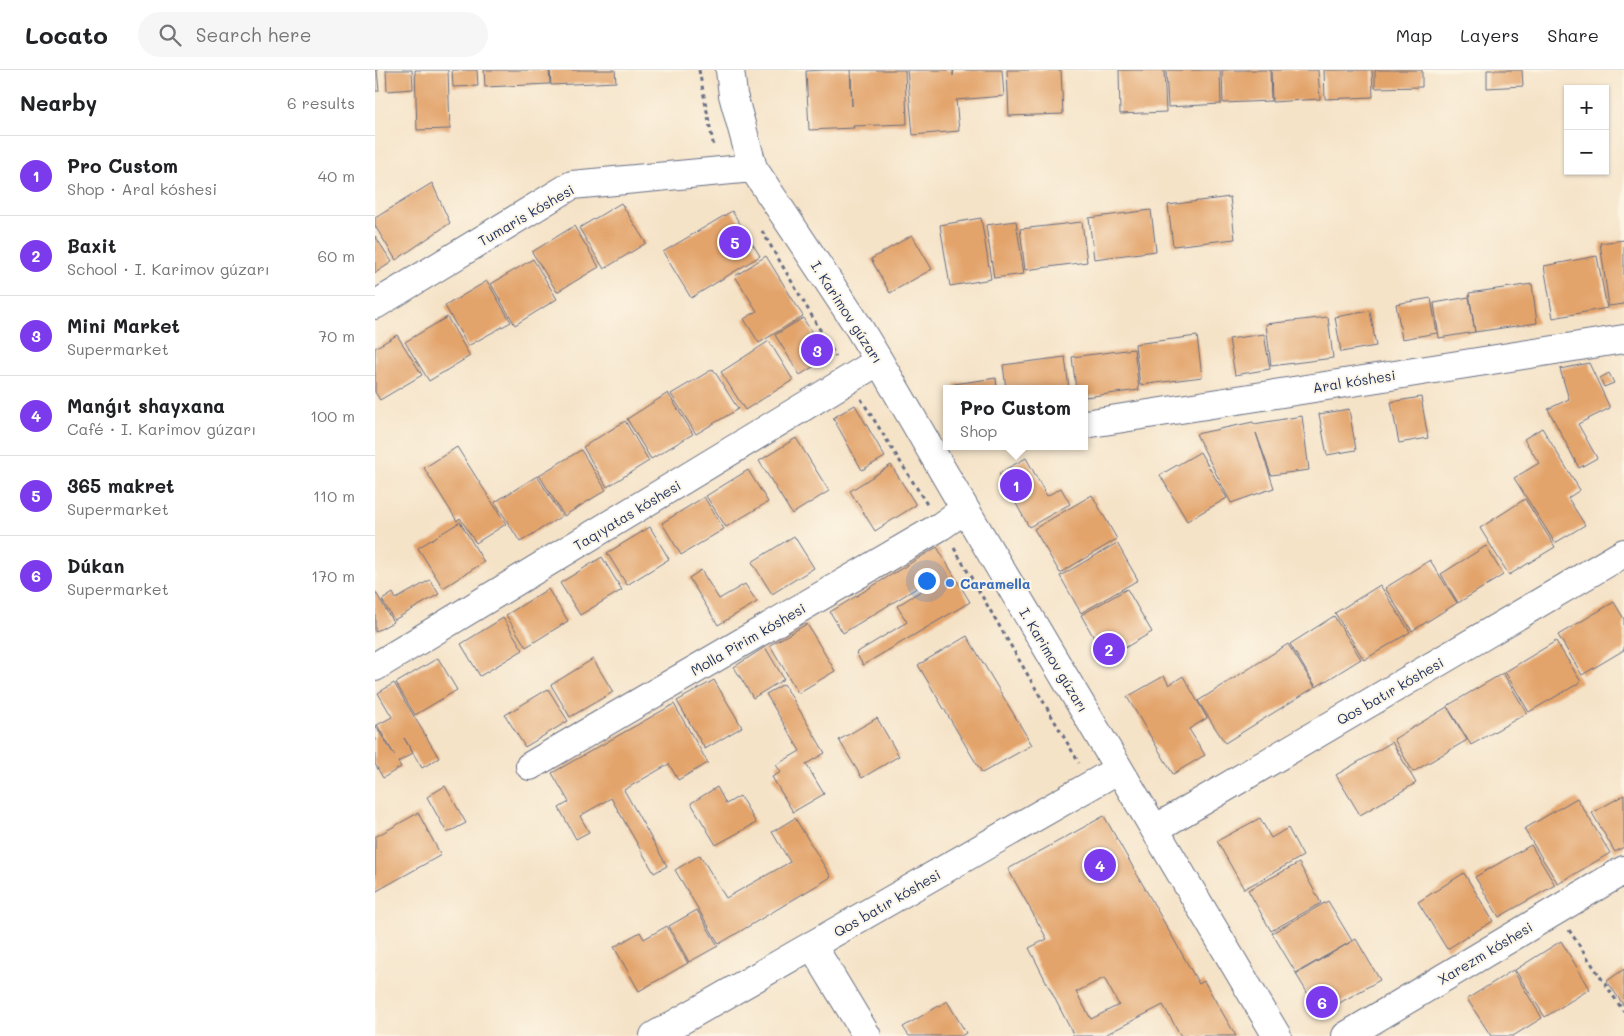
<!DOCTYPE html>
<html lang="en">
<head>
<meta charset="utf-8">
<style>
	:root { --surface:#fff; --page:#f6f6f6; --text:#202124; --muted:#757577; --line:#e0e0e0; --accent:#7c3aed }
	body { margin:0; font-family:Mali,sans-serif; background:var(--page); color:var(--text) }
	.controls { position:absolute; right:15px; top:15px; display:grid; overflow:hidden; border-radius:0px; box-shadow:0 1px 4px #0004 }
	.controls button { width:45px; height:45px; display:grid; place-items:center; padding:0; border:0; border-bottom:1px solid var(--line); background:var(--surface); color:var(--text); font:25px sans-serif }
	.you { position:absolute; left:551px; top:510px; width:18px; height:18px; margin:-12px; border:4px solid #fff; border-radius:50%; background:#1a73e8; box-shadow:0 0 0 8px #1a73e833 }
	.badge { display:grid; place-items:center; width:32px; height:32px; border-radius:50%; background:var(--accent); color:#fff; font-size:16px; font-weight:700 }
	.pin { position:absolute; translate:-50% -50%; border:2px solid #fff; box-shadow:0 1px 5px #0006 }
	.popup { position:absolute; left:568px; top:315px; width:145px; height:65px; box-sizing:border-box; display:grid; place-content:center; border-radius:0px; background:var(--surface); filter:drop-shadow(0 1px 4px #0005); font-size:16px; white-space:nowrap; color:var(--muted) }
	.popup b { font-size:19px; color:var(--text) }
	.popup::after { content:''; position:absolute; left:50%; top:100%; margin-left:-10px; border:10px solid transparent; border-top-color:var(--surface) }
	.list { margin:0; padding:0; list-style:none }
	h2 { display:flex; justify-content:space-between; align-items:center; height:65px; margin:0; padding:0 20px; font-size:21px }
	h2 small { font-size:16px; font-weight:400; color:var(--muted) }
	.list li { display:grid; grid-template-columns:32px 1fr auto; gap:15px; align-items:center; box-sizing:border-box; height:80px; padding:0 20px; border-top:1px solid var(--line) }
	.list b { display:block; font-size:19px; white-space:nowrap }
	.list p { margin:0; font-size:16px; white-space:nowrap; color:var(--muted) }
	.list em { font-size:16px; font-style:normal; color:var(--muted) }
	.icon { flex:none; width:28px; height:28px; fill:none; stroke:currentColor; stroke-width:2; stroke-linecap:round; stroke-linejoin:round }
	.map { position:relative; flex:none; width:1249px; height:966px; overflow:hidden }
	header { display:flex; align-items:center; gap:30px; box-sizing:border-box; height:70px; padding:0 25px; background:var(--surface); border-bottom:1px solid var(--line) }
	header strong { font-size:24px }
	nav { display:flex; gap:28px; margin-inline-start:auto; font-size:18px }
	.search { width:350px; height:45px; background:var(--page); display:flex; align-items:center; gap:12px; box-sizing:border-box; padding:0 18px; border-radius:28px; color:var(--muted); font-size:19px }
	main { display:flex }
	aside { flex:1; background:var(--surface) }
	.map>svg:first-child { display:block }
</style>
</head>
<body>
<header>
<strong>Locato</strong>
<div class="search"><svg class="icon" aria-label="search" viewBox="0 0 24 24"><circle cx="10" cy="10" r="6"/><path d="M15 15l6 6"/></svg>Search here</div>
<nav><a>Map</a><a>Layers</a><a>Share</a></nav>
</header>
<main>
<aside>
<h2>Nearby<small>6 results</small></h2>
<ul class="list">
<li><span class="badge">1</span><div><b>Pro Custom</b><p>Shop · Aral kóshesi</p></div><em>40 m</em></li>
<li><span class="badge">2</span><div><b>Baxit</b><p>School · I. Karimov gúzarı</p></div><em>60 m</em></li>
<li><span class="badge">3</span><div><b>Mini Market</b><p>Supermarket</p></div><em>70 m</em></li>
<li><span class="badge">4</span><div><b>Manǵıt shayxana</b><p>Café · I. Karimov gúzarı</p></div><em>100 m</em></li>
<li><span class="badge">5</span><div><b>365 makret</b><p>Supermarket</p></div><em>110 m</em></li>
<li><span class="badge">6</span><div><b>Dúkan</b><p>Supermarket</p></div><em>170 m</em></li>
</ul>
</aside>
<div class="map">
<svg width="1249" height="966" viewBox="0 0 1249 966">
	<rect width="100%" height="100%" fill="#fcf5e5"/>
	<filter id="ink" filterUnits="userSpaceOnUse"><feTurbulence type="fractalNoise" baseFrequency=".02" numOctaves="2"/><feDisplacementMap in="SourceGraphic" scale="10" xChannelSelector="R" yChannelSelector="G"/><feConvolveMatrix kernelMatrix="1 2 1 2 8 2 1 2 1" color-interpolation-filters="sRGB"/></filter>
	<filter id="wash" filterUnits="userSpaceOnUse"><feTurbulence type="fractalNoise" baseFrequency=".0096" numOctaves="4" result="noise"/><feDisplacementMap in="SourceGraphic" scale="20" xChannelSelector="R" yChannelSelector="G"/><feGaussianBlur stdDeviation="1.12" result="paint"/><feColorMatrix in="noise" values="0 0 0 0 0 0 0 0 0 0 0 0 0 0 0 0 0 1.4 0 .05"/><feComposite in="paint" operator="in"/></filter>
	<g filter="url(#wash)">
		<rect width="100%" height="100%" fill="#f5e3c8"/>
		<g id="blocks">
			<path fill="#e3a46c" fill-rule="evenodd" d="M0,0H2L4,21H0Z
				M11,0H37L38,19L12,21Z
				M40,0H73L75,59L42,60Z
				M77,0H102L103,16L78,17Z
				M109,0H174L175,14L110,17Z
				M175,0H240L241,12L176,15Z
				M449,0H475L477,36L476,0H530L532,54L478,56L479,58L434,60L431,1Z
				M532,0H578V6L579,0H627L629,26L581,30L584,61L538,65Z
				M632,0H686L688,44L634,46Z
				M744,0H789L791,42L745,44Z
				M791,0H845L846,34L793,37Z
				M847,0H895L896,31L848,33Z
				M896,0H943L945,29L897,32Z
				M949,0H997L998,27L950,29Z
				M1000,0H1047V17L1000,18Z
				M1112,0H1147L1148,16L1112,18Z
				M57,113L75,153L21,190L0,156V148Z
				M855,127L860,169L798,176L793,135Z
				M246,133L271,173L229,199L204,158Z
				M776,140L781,181L719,189L714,148Z
				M357,141L385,186L316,228L288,182Z
				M606,148L616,209L575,216L565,155Z
				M641,151L649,204L619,208L611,155Z
				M707,152L712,192L650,200L645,159Z
				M199,156L224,197L182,222L157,182Z
				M537,165L557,199L515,223L496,189Z
				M0,166L17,192L0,203Z
				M1249,170V234L1234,236L1225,173Z
				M391,186L428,246L384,273L369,249L382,241L360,206Z
				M1222,186L1232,238L1178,248L1169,196Z
				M158,189L182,229L140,255L116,214Z
				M112,211L136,252L93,276L70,236Z
				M1157,214L1162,253L1100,262L1094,223Z
				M1094,227L1100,262L1064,268L1059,233Z
				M1056,228L1062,263L1027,269L1021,234Z
				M995,241L1001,276L966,282L960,247Z
				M72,247L95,286L54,311L30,272Z
				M953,247L958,288L896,296L891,254Z
				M428,248L452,288L425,305L400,265Z
				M889,264L895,299L860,305L854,269Z
				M22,265L47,305L5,330L0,322V278Z
				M822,266L827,307L765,315L760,274Z
				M394,271L418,310L370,340L346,302Z
				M759,279L764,320L710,327V319H701L697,287Z
				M690,287L694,319H631L628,295Z
				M1214,293L1235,338L1203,354L1222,388L1204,398L1173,339L1194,329L1185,299Z
				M338,299L363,339L321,364L296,324Z
				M1234,303L1239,313L1229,317L1225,308Z
				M621,308L622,319H580L579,314Z
				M293,323L318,364L276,389L252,349Z
				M1046,327L1053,368L1024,373L1016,332Z
				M480,335L510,387L487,400L458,348Z
				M974,339L981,380L952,385L944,344Z
				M927,346L934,400L896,405L881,363L899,418L856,433L821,364L878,352L879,354Z
				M250,351L274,391L232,417L208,377Z
				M1167,358L1205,420L1193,428L1210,455L1180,473L1139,408L1164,393L1149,369Z
				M421,368L454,421L417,444L384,391Z
				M82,377L131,454L101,473L85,448L82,451L49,398Z
				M206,380L231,420L189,446L164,405Z
				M825,382L852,428L812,451L785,405Z
				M651,388L672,426L686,418L695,434L654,457L624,403Z
				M516,395L541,435L500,461L475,421Z
				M373,400L393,432L351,457L331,426Z
				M162,406L187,446L145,472L120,432Z
				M717,425L742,469L685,503L659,459Z
				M329,427L349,459L306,485L287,453Z
				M1150,429L1180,477L1134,505L1105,458Z
				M85,452L109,492L68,518L43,478Z
				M275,457L294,489L252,515L232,483Z
				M419,466L439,498L397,524L377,492Z
				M742,473L763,510L706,543L685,506Z
				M1111,476L1128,505L1083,533L1066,504Z
				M562,477L595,532L488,595L481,583L532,552L522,536L552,517L550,513L468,563L455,542Z
				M227,487L247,520L205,545L185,513Z
				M1055,490L1082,533L1037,561L1010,518Z
				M326,500L344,529L370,514L382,532L343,555L314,508Z
				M55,510L64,524L19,550L7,530L18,523L21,529Z
				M1005,515L1035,562L989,590L960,543Z
				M173,519L193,551L151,577L131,545Z
				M752,519L777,562L731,589L706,545Z
				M0,521L18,552L0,562Z
				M1239,532L1249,549V580L1207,605L1183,565Z
				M959,546L986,589L941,617L915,574Z
				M128,548L148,580L105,606L86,574Z
				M432,554L460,601L423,623L395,575Z
				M592,566L657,675L607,703L543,595Z
				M1181,571L1206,612L1154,642L1130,602Z
				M913,574L940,617L850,673L823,631Z
				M390,577L409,609L378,628L359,597Z
				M63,588L82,620L40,645L21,613Z
				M218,589L238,622L195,647L176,615Z
				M1128,603L1152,643L1096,675L1072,636Z
				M789,606L794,615L808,606L832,648L814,659L830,685L798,704L752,627Z
				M339,610L367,657L330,679L302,631Z
				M19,613L64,688L47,698L29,668L38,683L23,692L26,697L8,708L0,694V655L20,686L2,655L17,647L3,623Z
				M409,614L450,683L431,694L449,724L418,742L397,707L406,702L401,695L425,681L391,624Z
				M173,619L193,651L150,677L130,645Z
				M299,634L333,693L303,710L294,694L249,720L292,796L279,803L236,728L205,746L214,762L201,769L184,738L194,732L177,703Z
				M1072,637L1092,670L1038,702L1019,669Z
				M502,648L524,686L487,708L464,670Z
				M1017,672L1041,713L985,745L961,705Z
				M70,716L91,753L72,763L52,727Z
				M342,717L351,734L365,726L381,753L341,775L316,733Z
				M1249,725V777L1240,782L1217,743Z
				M1202,728L1235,783L1183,814L1149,759Z
				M43,743L66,785L0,822V767Z
				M729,746L824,914L829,911L861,966H806L788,935L728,966H699L654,878L672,869L633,799ZM729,908L744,935L716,949L701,922Z
				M420,748L456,807L344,874L300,800L325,785L351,828L415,792L397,762Z
				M885,748L896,768L913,758L928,786L869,819L842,771Z
				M1156,775L1180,815L1124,847L1100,807Z
				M924,793L946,833L896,861L873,820Z
				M1089,803L1118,851L1072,879L1043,832Z
				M953,831L977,871L921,903L897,863Z
				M322,840L343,876L314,892L294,856Z
				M292,856L313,893L264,921L239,877L265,862L269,869Z
				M981,869L1005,910L945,944L921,904Z
				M1186,871L1215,919L1170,947L1140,900Z
				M1249,899V936L1232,911Z
				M1138,900L1167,948L1138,966H1116L1092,929Z
				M572,931L591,963L586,966H534L528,957Z"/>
		</g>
	</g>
	<g filter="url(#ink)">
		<use href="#blocks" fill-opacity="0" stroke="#676e83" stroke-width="1"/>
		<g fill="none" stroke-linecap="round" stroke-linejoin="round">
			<g stroke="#676e83" stroke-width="30">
				<path id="minor" d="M355,0L358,25L378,98L481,253L504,291L590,439L902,966
					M0,235L197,115L378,98
					M710,354L1249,269
					M0,597L504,291
					M155,696L566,456L590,439
					M780,759L1249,483
					M437,875L492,966
					M279,966L744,699
					M971,966L1249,800"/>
			</g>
			<path stroke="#676e83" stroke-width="3" stroke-dasharray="4 4" stroke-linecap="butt" d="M324,0L339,78
				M387,161L461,287
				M486,329L553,436
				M579,478L704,693
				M1194,860L1249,942"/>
			<use href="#minor" stroke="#fff" stroke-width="28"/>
		</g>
	</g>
	<circle fill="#3f7fe0" stroke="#fcf5e5" stroke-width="2" cx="575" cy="513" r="5"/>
	<g text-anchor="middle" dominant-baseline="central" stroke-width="4" stroke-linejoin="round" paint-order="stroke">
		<g font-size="14" fill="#1b2f5e" stroke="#fcf5e5">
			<text transform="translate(151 145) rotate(-30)">Tumaris kóshesi</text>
			<text transform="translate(472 242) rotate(57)">I. Karimov gúzarı</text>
			<text transform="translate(979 311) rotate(-9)">Aral kóshesi</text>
			<text transform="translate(252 445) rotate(-31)">Taqıyatas kóshesi</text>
			<text transform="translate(373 569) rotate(-30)">Molla Pirim kóshesi</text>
			<text transform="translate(679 590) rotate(59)">I. Karimov gúzarı</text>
			<text transform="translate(1015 621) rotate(-30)">Qos batır kóshesi</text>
			<text transform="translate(512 833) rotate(-30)">Qos batır kóshesi</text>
			<text transform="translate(1110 883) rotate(-31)">Xarezm kóshesi</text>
		</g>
		<g font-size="14" font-weight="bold" fill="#366cbe" stroke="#fcf5e5" text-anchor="start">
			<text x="585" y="513">Caramella</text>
		</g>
	</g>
</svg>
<div class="controls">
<button>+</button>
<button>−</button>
</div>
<div class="you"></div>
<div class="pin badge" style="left:641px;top:415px">1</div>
<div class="popup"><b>Pro Custom</b>Shop</div>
<div class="pin badge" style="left:734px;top:579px">2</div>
<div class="pin badge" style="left:442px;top:280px">3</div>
<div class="pin badge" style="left:725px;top:795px">4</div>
<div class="pin badge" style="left:360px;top:172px">5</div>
<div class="pin badge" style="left:947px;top:932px">6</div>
</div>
</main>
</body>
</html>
